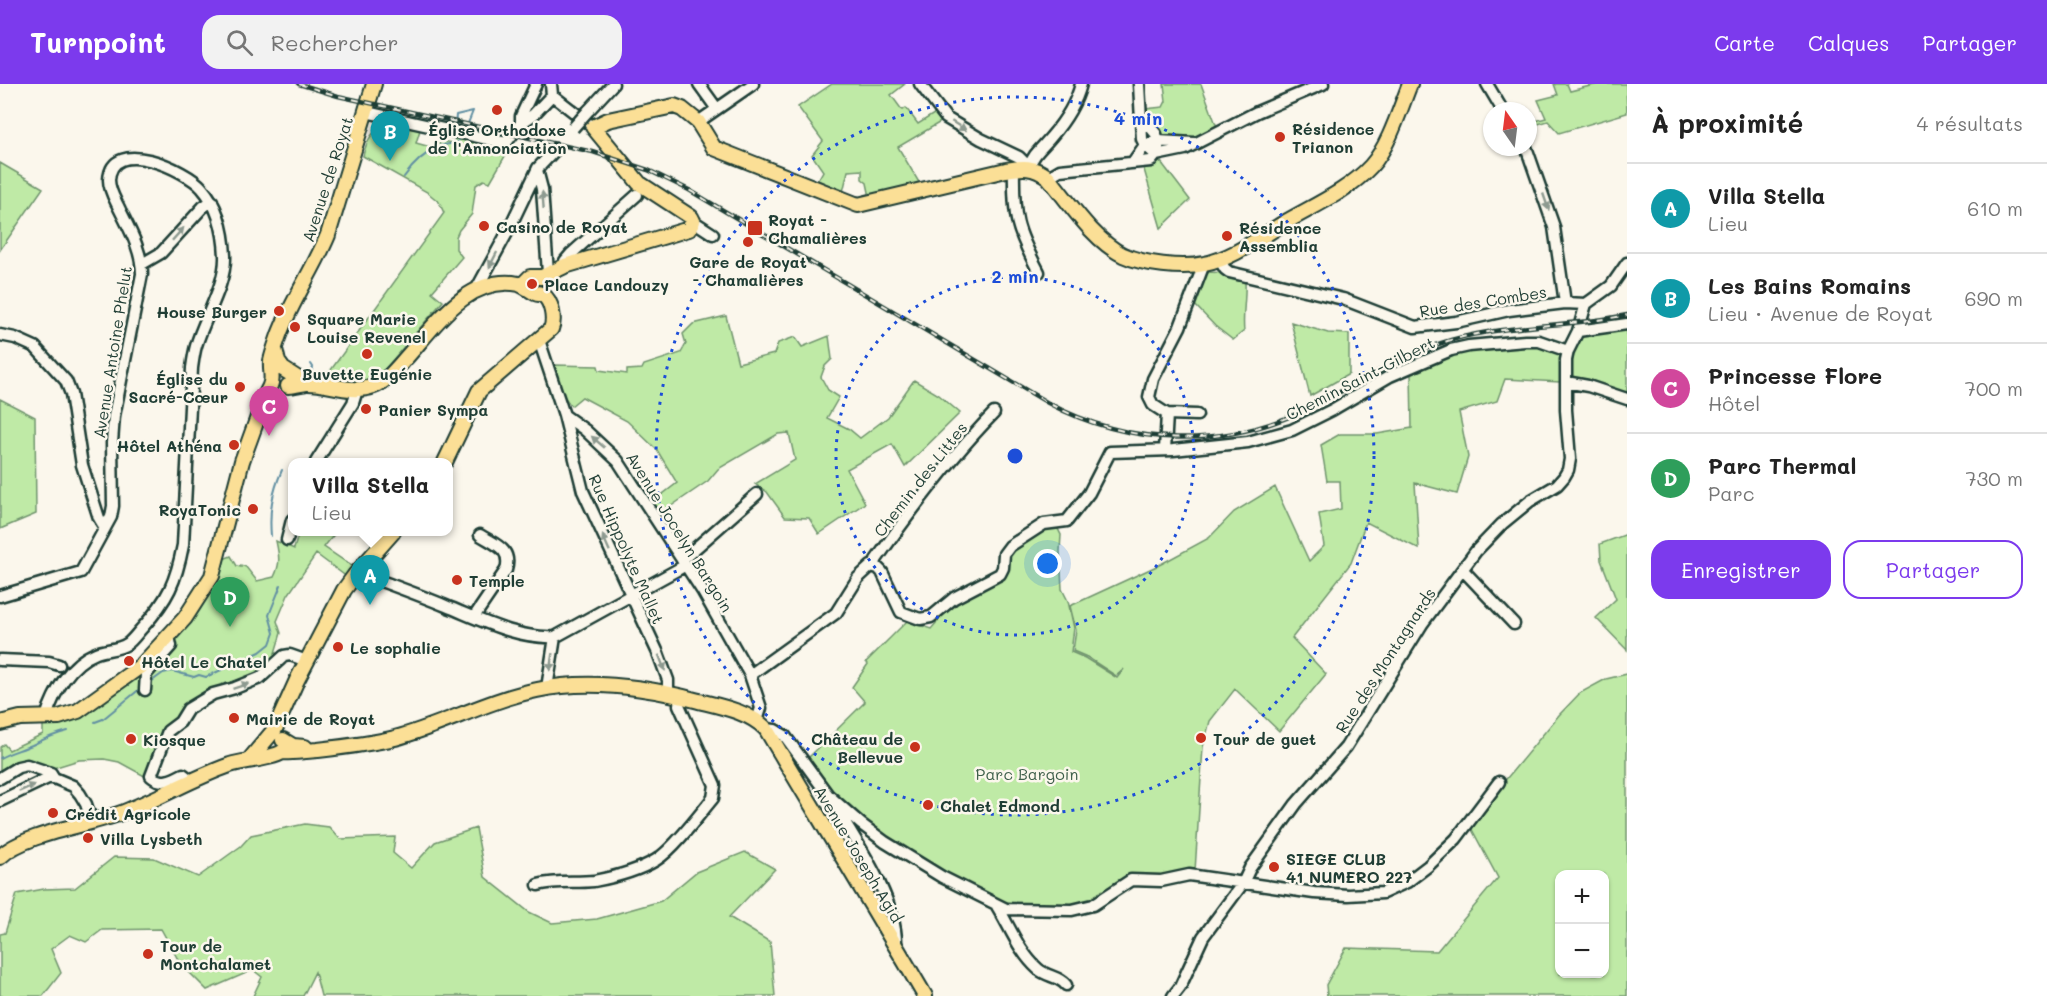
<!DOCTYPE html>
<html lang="fr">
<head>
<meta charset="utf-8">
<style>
	:root { --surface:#fff; --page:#f2f2f2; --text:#222; --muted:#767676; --line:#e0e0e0; --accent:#7c3aed }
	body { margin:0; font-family:Mali,sans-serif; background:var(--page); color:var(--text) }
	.controls { position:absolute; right:18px; bottom:18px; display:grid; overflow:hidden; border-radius:12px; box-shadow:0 2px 4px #0004 }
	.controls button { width:54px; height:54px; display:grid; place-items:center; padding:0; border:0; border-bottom:2px solid var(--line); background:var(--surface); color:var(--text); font:30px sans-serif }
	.compass { position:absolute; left:1483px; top:18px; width:54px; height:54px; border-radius:50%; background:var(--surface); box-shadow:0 2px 4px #0004; rotate:346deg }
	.you { position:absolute; left:1048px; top:480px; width:21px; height:21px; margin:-15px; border:4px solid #fff; border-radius:50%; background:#1a73e8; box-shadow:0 0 0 9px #1a73e833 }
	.badge { display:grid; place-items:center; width:39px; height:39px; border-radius:50%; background:var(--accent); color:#fff; font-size:20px; font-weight:700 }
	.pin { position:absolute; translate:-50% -50px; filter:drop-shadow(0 2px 3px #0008) }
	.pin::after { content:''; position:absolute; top:32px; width:21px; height:18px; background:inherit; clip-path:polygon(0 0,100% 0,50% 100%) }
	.popup { position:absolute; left:288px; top:374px; width:165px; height:78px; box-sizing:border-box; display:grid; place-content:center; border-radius:12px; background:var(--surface); filter:drop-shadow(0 2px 4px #0005); font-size:20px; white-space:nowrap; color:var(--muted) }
	.popup b { font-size:22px; color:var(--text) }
	.popup::after { content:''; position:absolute; left:50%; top:100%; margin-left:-12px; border:12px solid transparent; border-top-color:var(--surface) }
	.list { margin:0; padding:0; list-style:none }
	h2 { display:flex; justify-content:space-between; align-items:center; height:78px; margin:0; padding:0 24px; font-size:26px }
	h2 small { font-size:20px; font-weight:400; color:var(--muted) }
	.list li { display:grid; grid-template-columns:39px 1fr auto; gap:18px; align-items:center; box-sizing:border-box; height:90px; padding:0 24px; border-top:2px solid var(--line) }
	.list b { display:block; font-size:22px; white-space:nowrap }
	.list p { margin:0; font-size:20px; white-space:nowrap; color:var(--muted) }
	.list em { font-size:20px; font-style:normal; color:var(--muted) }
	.actions { display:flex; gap:12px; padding:18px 24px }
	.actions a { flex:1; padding:14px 0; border:2px solid var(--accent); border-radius:18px; text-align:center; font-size:21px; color:var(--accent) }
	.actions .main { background:var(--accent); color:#fff }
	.icon { flex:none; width:33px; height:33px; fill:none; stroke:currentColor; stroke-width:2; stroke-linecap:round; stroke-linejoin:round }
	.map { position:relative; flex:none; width:1627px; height:912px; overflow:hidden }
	header { display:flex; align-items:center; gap:36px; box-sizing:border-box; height:84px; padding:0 30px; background:var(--accent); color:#fff }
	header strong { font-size:28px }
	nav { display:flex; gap:33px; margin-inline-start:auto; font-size:21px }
	.search { width:420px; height:54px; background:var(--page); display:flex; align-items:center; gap:15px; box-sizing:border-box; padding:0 21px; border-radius:18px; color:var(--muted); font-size:22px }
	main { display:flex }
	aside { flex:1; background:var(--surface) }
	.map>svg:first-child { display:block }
</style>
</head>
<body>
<header>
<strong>Turnpoint</strong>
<div class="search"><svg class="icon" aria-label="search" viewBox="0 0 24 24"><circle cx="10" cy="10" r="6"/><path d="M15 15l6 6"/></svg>Rechercher</div>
<nav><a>Carte</a><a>Calques</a><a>Partager</a></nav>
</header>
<main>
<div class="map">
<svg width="1627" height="912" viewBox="0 0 1627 912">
	<rect width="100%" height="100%" fill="#fbf7ec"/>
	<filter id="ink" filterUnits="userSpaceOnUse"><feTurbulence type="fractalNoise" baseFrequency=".0167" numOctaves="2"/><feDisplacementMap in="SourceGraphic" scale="12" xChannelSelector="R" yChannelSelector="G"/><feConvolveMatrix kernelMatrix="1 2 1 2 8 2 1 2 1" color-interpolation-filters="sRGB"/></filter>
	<g filter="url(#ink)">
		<path fill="#bfeaa6" stroke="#6f946d" stroke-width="1.5" fill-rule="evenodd" d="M832,0H905L891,11L902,26L906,24L918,40L937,28L944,36L898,63L920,100L870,113L867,99L862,95V86L848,87L843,108L818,96L823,87L812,71L823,57L798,23Z
			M1164,0H1201L1217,43C1202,50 1179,62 1163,51C1154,44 1145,33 1135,26L1163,23L1166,17Z
			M1554,0H1567L1570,7L1598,0H1626L1627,29L1559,49L1548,37L1528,43V39L1546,34L1538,16L1558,11Z
			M389,40L420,46L416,59L434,64L435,59L440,60L442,57L452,59L456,54L508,67L490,98L484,96L476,101L472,130L459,146L456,153V165L462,173L432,208L443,217L379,292C364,305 345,299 328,290L444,129L439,118L427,108L363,72C367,55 372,46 389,40Z
			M1161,78L1190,116L1161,144L1143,82Z
			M0,79L43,104L0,166Z
			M1209,188L1224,189L1245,199C1246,215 1242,231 1244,247L1233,256L1215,242L1194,220L1204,193Z
			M726,232L738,279L774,270L778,259L795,253L802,263L829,252L832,275L825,282L821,293L828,306L839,313L827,334L849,345L860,354L888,333L914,296L939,311L960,329L905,383L892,360L847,385L865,419L819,450L809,434L785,433L767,408L755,400L795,376L789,349L778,350L718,385L708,397L658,431L650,420L677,399L657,366L627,337L582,313L571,322L561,308L555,281L598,282L599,286L627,290V286L642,285L644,281L681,269L686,260L683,250L693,240Z
			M1291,238L1328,249L1349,250V290L1310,312Z
			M1627,242V312L1574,294L1570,288L1578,251Z
			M1539,261L1561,269L1560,298L1505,295L1497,317L1459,328L1468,373L1457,410L1415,399L1419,465L1366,438L1351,479L1292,554L1326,590L1279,647L1235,605L1210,637L1203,663L1195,787L1162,792H1128L1095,815L1079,820L1059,823L994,817L886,755L837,716L805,677L865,618L852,603L868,580L866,578L907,537L931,545L949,524L963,513L1001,495L1007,469L1046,442L1058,445L1061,451L1060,467L1062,505L1068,517L1074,544L1071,568L1085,574L1117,594L1124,585L1116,592L1087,573L1073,567L1076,546L1070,522L1161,480L1209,454L1234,428L1275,403L1309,477L1324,462L1319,430L1341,425L1340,397H1327L1321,361L1340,350H1377L1412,344L1411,288L1452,268Z
			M0,315L35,333L36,430L0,445Z
			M299,448H336L324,463L359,487L351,496L316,470L288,511L277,537L281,549L275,569L309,573L283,575L260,598L214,613L191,628L169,649L148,694L119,678L104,675L79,676L50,685L31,679L0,690V663L4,660L9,666L43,650V640L141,588L221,476L231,472L237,482L241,483V481L246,483L257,497L274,493C281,479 279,471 276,457L294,465Z
			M1627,450V566L1596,534L1616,515L1601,476L1600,460Z
			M1627,590V912H1327L1326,901L1346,864L1437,867L1498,794L1469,740L1559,631L1580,609L1606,595ZM1560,790H1604V890H1560Z
			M305,740L329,743L340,755L395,753L393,769L411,784L435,758L476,744L485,793L529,828L552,839L597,835L661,817L696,788L745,768L775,785L729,833L770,858L775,912H321L315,888L303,912H253L262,893L253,886L207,906L180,879L161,845L102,846L86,858L70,851L51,865L61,889L43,912H0V850L5,849L17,810L44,805L75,804L114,773L154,774L198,793L241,762L251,751Z"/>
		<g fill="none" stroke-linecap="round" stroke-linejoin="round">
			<path stroke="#6290a3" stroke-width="2" d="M455,43L456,31L473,27
				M465,47L473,27
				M404,93C413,80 425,69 440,62C448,59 456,62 461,54
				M311,280L313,283L312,287
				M271,452C269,427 272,409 282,386
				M148,600L163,589L172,587L194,593L199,591L206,593L260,568L270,560L274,549L269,531L281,501
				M95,638L103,635L141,604
				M0,674C10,668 21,666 32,661C44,655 55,650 68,647"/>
			<g stroke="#1f3d34" stroke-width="15">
				<path id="minor" d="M551,0L552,11L588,39
					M699,0L717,25
					M920,0L946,34L981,55L1019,73L1029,83C1033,70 1042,64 1051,53C1064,38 1076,20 1081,0
					M1139,0L1142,55L1145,61L1156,71L1185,65L1257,28L1323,0
					M1487,0L1503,27
					M588,27L613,0
					M366,28L506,59L521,39L533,31L552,11
					M1142,33L1156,50L1158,57L1194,59
					M698,38L753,0
					M521,39V32L536,0
					M1526,63L1554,143L1565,219
					M1014,84C1013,133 1016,145 1039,188
					M537,86L542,105L548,189
					M1048,93L1060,86L1151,77C1157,71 1159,66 1158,57L1145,61L1133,78
					M693,137L713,150
					M1219,175L1225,185L1229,188L1343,215L1415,243L1456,238L1509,226L1565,219L1586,220
					M142,180L161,169L203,123L212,117
					M565,182V177L571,170L637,111
					M476,206L507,149L538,84L556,65
					M1586,220L1611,202L1627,179
					M1578,247L1627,240
					M0,251L15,254L35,263L66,297L71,310L82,381L99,434L105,444
					M539,256L564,331L585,346L618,377L703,508L750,591L761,624L757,637
					M1566,298L1588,302L1627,315
					M564,331L583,407L658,569L668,596V609
					M1197,331L1167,330L1153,321L1149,313L1153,295L1180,243L1204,180
					M1165,366L1167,330
					M316,378L353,319L357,306
					M287,456L292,436
					M682,476L757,410
					M875,483L876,476C912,425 950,374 994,329
					M1463,486L1514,540
					M359,487L373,494C397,503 422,512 446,522C481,536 517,555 555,553L686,481
					M0,512L81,488L111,433L113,422L112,359L114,332L142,190C142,167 130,146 120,126C116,117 109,107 109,96C111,51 187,86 202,104C218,122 224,148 225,172C226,201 204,234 196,262C194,269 193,277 192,284L183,461C176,498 168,515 143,543C138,548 133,556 127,560C118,566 106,565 96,569C70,579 54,608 46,633
					M474,533L506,486C512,465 496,461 480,451
					M0,576L49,578L59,581
					M750,591L836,529L858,494L871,482L878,484L882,488L901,528L920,535L931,533L954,514L1000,490L1003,484L1004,470L1010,462L1044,440L1067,437L1089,409L1110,368L1173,366L1201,363L1248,358L1292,346L1332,326L1390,292L1451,266L1469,262L1525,257H1539L1568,267
					M547,604L555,553
					M145,606L146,590L171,562L169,552
					M766,645L775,646L785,652L828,711L861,740L885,758L942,793L1006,825L1072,826L1093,821L1131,796L1161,797L1189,791L1314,809L1348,811L1383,809L1407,798L1428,782L1456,755L1499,698
					M0,694L18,683L27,681L51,689L54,694L73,702L80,710L86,720L92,738
					M191,696L183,690C172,696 161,701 151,692L168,647L180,638L188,625L213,610L235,604L260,594L284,572L290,571L307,577
					M0,717L48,694H54
					M835,722C858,760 898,818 896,862
					M538,801C555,796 576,799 594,797C615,793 638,787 656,776C673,766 700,730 713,714L715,701L679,621L680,612
					M997,822C1010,843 1019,868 1038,885C1047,893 1059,892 1066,901
					M1173,912L1180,903L1203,853L1243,799L1250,784L1296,720L1346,663L1422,540L1476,467L1502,440L1530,417L1557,401L1564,393L1568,386L1570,375L1566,326V276L1568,267L1578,247L1586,220"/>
			</g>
			<g stroke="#1f3d34" stroke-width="18">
				<path id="major" d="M522,201L530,193H542L565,182L689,145L693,137L691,133L639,99L593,43L608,36L674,22L682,25L698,38L714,64L858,121L1006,86C1023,83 1033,82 1048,93C1069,118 1093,156 1123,171C1143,180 1182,185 1204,180C1232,175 1259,154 1284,139C1313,122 1348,107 1371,82C1389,62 1400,25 1410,0
					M275,265L278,278L283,285L305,299
					M288,302C294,302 300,300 306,299C329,298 349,311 374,302C387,297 396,285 405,275C434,243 468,190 519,200C525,202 529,206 535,209C542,212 536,207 543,211C552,217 555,236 551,245L479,307L445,378
					M0,639L20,634L59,633L78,627L142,581L185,534L212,492L242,377L267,308C275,294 270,291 271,277C273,268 276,260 279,251C292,216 314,185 328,151L374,0
					M283,656L293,662L305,663
					M282,668C295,669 306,667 318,666C344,663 370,660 395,654C443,641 488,616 537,606C589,595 645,603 695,616C718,622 749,627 766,645C819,734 873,823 925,912
					M250,675L275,645L297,596L344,506L355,491L393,448
					M0,773C24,749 91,741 124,728C160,714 193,694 230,681C243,677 274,674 282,668"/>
			</g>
			<use href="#minor" stroke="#fbf7ec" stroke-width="10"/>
			<use href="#major" stroke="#fbdf96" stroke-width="14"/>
			<g stroke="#1f3d34" stroke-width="4.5">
				<path id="rail" d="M299,0L338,12L593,68L648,86L689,106L1048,319C1130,363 1224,365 1307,325C1355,302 1399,271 1451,256C1508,240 1569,243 1627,231"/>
			</g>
			<use href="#rail" stroke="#fbf7ec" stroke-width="2" stroke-dasharray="7" stroke-linecap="butt"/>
			<g stroke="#1f3d34" stroke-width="15" stroke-linecap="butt">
				<path id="minor-bridge" d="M573,44L588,27"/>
			</g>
			<use href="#minor-bridge" stroke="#fbf7ec" stroke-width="10"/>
		</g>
		<defs><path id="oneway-solid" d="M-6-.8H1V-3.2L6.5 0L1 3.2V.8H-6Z" transform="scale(1.5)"/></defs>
		<g fill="#8d9a90">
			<use href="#oneway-solid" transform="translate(959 42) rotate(32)"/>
			<use href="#oneway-solid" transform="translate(543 116) rotate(-94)"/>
			<use href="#oneway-solid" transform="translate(1546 118) rotate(71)"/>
			<use href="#oneway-solid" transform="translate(178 150) rotate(-48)"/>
			<use href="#oneway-solid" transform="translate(493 176) rotate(117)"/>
			<use href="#oneway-solid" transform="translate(598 358) rotate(-139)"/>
			<use href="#oneway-solid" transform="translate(606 459) rotate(-114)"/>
			<use href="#oneway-solid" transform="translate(551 578) rotate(99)"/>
			<use href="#oneway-solid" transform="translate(662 579) rotate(69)"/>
			<use href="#oneway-solid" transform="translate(241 602) rotate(-19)"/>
			<use href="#oneway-solid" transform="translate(27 704) rotate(-24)"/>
		</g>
	</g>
	<g fill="none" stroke="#1d4ed8" stroke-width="3" stroke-dasharray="3 6">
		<circle cx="1015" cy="372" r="179"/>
		<circle cx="1015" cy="372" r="359"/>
	</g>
	<g fill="#c8321e" stroke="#fbf7ec" stroke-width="2">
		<circle cx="497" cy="26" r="6"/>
		<circle cx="1280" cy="53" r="6"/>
		<circle cx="484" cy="142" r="6"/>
		<rect x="747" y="136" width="16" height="16" rx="3"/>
		<circle cx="1227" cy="152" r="6"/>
		<circle cx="748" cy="158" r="6"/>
		<circle cx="532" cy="200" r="6"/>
		<circle cx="279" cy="227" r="6"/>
		<circle cx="295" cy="243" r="6"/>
		<circle cx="367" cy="270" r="6"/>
		<circle cx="240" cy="303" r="6"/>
		<circle cx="366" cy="325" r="6"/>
		<circle cx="234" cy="361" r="6"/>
		<circle cx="253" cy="425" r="6"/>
		<circle cx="457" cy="496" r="6"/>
		<circle cx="338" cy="563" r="6"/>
		<circle cx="129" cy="577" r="6"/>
		<circle cx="234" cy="634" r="6"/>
		<circle cx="1201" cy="654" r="6"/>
		<circle cx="131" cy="655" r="6"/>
		<circle cx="915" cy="663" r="6"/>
		<circle cx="928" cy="721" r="6"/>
		<circle cx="53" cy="729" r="6"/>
		<circle cx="88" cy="754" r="6"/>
		<circle cx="1274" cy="783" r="6"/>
		<circle cx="148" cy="870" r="6"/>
	</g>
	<g text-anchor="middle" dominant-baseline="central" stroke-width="5" stroke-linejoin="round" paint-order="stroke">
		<g font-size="16" font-weight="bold" fill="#1f3d34" stroke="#fbf7ec" text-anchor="start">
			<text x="1292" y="44">Résidence<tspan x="1292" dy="18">Trianon</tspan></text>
			<text x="497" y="45" text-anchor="middle">Église Orthodoxe<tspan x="497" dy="18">de l'Annonciation</tspan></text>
			<text x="768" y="135">Royat -<tspan x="768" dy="18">Chamalières</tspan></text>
			<text x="496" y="142">Casino de Royat</text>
			<text x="1239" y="143">Résidence<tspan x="1239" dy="18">Assemblia</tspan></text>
			<text x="748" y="177" text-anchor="middle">Gare de Royat<tspan x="748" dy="18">- Chamalières</tspan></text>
			<text x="544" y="200">Place Landouzy</text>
			<text x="267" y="227" text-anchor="end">House Burger</text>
			<text x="307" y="234">Square Marie<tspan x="307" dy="18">Louise Revenel</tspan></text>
			<text x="367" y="289" text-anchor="middle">Buvette Eugénie</text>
			<text x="228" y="294" text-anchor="end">Église du<tspan x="228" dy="18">Sacré-Cœur</tspan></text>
			<text x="378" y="325">Panier Sympa</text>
			<text x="222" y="361" text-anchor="end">Hôtel Athéna</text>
			<text x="241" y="425" text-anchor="end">RoyaTonic</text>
			<text x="469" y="496">Temple</text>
			<text x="350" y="563">Le sophalie</text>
			<text x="141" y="577">Hôtel Le Chatel</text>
			<text x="246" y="634">Mairie de Royat</text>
			<text x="903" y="654" text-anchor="end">Château de<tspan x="903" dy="18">Bellevue</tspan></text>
			<text x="1213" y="654">Tour de guet</text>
			<text x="143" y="655">Kiosque</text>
			<text x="940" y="721">Chalet Edmond</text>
			<text x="65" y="729">Crédit Agricole</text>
			<text x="100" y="754">Villa Lysbeth</text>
			<text x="1286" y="774">SIEGE CLUB<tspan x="1286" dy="18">41 NUMERO 227</tspan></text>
			<text x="160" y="861">Tour de<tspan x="160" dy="18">Montchalamet</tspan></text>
		</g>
		<g font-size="16" fill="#1f3d34" stroke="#fbf7ec">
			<text transform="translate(327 95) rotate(-72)">Avenue de Royat</text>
			<text transform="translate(1483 217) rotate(-9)">Rue des Combes</text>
			<text transform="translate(112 268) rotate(-81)">Avenue Antoine Phelut</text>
			<text transform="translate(1360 294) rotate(-27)">Chemin Saint-Gilbert</text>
			<text transform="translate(920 395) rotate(-52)">Chemin des Littes</text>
			<text transform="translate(680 448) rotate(58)">Avenue Jocelyn Bargoin</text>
			<text transform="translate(627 465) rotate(66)">Rue Hippolyte Mallet</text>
			<text transform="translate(1385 576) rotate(-57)">Rue des Montagnards</text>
			<text transform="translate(859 770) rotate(59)">Avenue Joseph Agid</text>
		</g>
		<g font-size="16" fill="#3f604b" stroke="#fbf7ec">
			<text x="1027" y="689">Parc Bargoin</text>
		</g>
	</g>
	<circle cx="1015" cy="372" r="9" fill="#1d4ed8" stroke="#fbf7ec" stroke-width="3"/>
	<g font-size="18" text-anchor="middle" font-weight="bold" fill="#1d4ed8" stroke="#fbf7ec" stroke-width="5" stroke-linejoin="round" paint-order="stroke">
		<text x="1138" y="41">4 min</text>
		<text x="1015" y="199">2 min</text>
	</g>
</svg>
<div class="controls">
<button>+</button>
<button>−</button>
</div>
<svg class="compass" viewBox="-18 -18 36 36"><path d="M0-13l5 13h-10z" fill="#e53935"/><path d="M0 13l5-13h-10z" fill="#767676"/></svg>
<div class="you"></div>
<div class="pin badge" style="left:370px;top:521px;background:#0f9aa8">A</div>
<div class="popup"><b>Villa Stella</b>Lieu</div>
<div class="pin badge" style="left:390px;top:77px;background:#0f9aa8">B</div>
<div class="pin badge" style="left:269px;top:352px;background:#d1479c">C</div>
<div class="pin badge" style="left:230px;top:543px;background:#2e9e5b">D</div>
</div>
<aside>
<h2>À proximité<small>4 résultats</small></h2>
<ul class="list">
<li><span class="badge" style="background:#0f9aa8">A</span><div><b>Villa Stella</b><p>Lieu</p></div><em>610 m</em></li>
<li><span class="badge" style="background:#0f9aa8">B</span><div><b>Les Bains Romains</b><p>Lieu · Avenue de Royat</p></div><em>690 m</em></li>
<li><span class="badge" style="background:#d1479c">C</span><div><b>Princesse Flore</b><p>Hôtel</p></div><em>700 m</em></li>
<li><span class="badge" style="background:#2e9e5b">D</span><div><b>Parc Thermal</b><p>Parc</p></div><em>730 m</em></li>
</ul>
<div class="actions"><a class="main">Enregistrer</a><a>Partager</a></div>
</aside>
</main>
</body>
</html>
